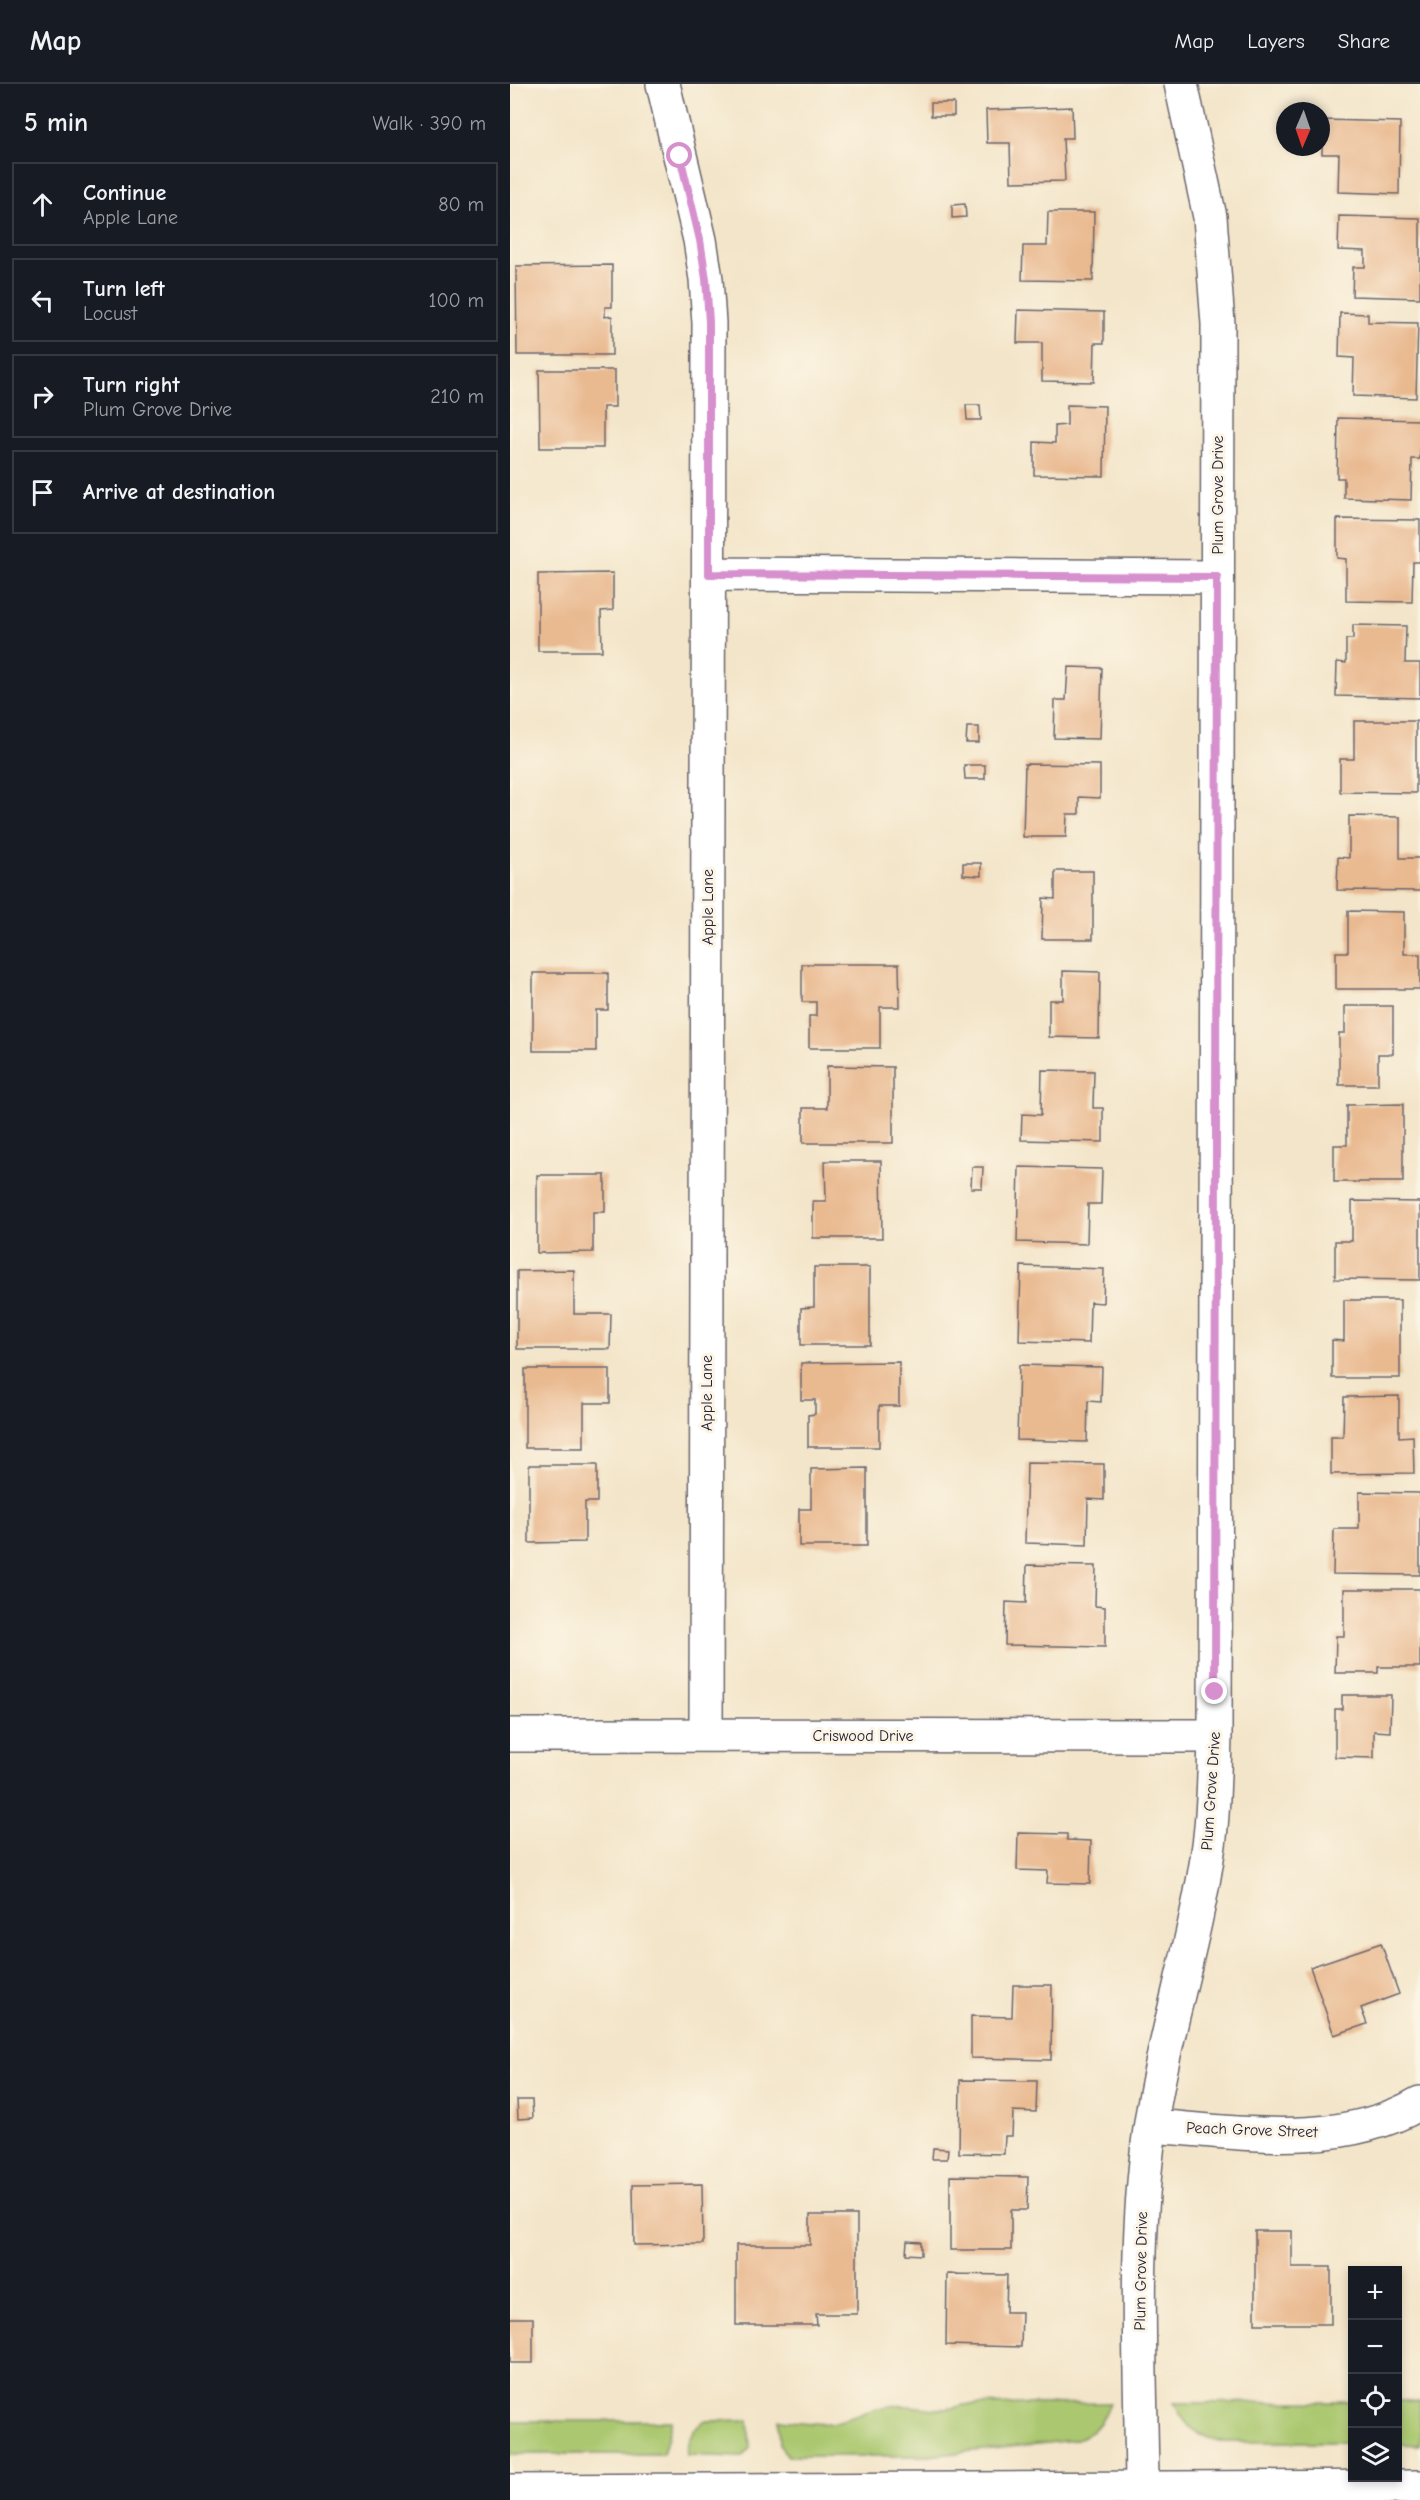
<!DOCTYPE html>
<html lang="en">
<head>
<meta charset="utf-8">
<style>
	:root { --surface:#171b24; --page:#20242c; --text:#f1f3f6; --muted:#9ea1a6; --line:#363941 }
	body { margin:0; font-family:"Comic Neue",sans-serif; background:var(--page); color:var(--text) }
	.controls { position:absolute; right:18px; bottom:18px; display:grid; overflow:hidden; border-radius:0px; box-shadow:0 3px 9px #0003 }
	.controls button { width:54px; height:54px; display:grid; place-items:center; padding:0; border:0; border-bottom:2px solid var(--line); background:var(--surface); color:var(--text); font:30px sans-serif }
	.compass { position:absolute; left:766px; top:18px; width:54px; height:54px; border-radius:50%; background:var(--surface); box-shadow:0 3px 9px #0003; rotate:182deg }
	.stop { position:absolute; width:18px; height:18px; margin:-14px; border:4px solid #d690ce; border-radius:50%; background:#fff }
	.stop.end { background:#d690ce; border-color:#fff; box-shadow:0 2px 6px #0008 }
	.list { margin:0; padding:0; list-style:none }
	h2 { display:flex; justify-content:space-between; align-items:center; height:78px; margin:0; padding:0 24px; font-size:26px }
	h2 small { font-size:20px; font-weight:400; color:var(--muted) }
	.list li { display:grid; grid-template-columns:39px 1fr auto; gap:18px; align-items:center; box-sizing:border-box; height:84px; margin:0 12px 12px; padding:0 12px; border:2px solid var(--line); border-radius:0px }
	.list b { display:block; font-size:22px; white-space:nowrap }
	.list p { margin:0; font-size:20px; white-space:nowrap; color:var(--muted) }
	.list em { font-size:20px; font-style:normal; color:var(--muted) }
	.icon { flex:none; width:33px; height:33px; fill:none; stroke:currentColor; stroke-width:2; stroke-linecap:round; stroke-linejoin:round }
	.map { position:relative; flex:none; width:910px; height:2416px; overflow:hidden }
	header { display:flex; align-items:center; gap:36px; box-sizing:border-box; height:84px; padding:0 30px; background:var(--surface); border-bottom:2px solid var(--line) }
	header strong { font-size:28px }
	nav { display:flex; gap:33px; margin-inline-start:auto; font-size:21px }
	main { display:flex }
	aside { flex:1; background:var(--surface) }
	.map>svg:first-child { display:block }
</style>
</head>
<body>
<header>
<strong>Map</strong>
<nav><a>Map</a><a>Layers</a><a>Share</a></nav>
</header>
<main>
<aside>
<h2>5 min<small>Walk · 390 m</small></h2>
<ul class="list">
<li><svg class="icon" aria-label="ahead" viewBox="0 0 24 24"><path d="M12 20V5M6 11l6-6 6 6"/></svg><div><b>Continue</b><p>Apple Lane</p></div><em>80 m</em></li>
<li><svg class="icon" aria-label="left" viewBox="0 0 24 24"><path d="M17 20v-9H6M10 6l-5 5 5 5"/></svg><div><b>Turn left</b><p>Locust</p></div><em>100 m</em></li>
<li><svg class="icon" aria-label="right" viewBox="0 0 24 24"><path d="M7 20v-9h11M14 6l5 5-5 5"/></svg><div><b>Turn right</b><p>Plum Grove Drive</p></div><em>210 m</em></li>
<li><svg class="icon" aria-label="arrive" viewBox="0 0 24 24"><path d="M6 21V4h12l-3 4 3 4H6"/></svg><div><b>Arrive at destination</b></div></li>
</ul>
</aside>
<div class="map">
<svg width="910" height="2416" viewBox="0 0 910 2416">
	<rect width="100%" height="100%" fill="#fcf5e5"/>
	<filter id="ink" filterUnits="userSpaceOnUse"><feTurbulence type="fractalNoise" baseFrequency=".0167" numOctaves="2"/><feDisplacementMap in="SourceGraphic" scale="12" xChannelSelector="R" yChannelSelector="G"/><feConvolveMatrix kernelMatrix="1 2 1 2 8 2 1 2 1" color-interpolation-filters="sRGB"/></filter>
	<filter id="wash" filterUnits="userSpaceOnUse"><feTurbulence type="fractalNoise" baseFrequency=".008" numOctaves="4" result="noise"/><feDisplacementMap in="SourceGraphic" scale="24" xChannelSelector="R" yChannelSelector="G"/><feGaussianBlur stdDeviation="1.35" result="paint"/><feColorMatrix in="noise" values="0 0 0 0 0 0 0 0 0 0 0 0 0 0 0 0 0 1.4 0 .05"/><feComposite in="paint" operator="in"/></filter>
	<g filter="url(#wash)">
		<rect width="100%" height="100%" fill="#f3e5c9"/>
		<path fill="#abc86f" stroke="#667555" stroke-width="1.5" d="M888,2317H910V2361L888,2360Z
			M842,2318V2358H715C687,2353 677,2345 664,2319Z
			M600,2319C593,2339 584,2349 564,2356L418,2372H278L270,2362L269,2336C285,2337 304,2341 320,2339C341,2336 359,2324 379,2322C407,2319 426,2331 453,2321Z
			M238,2336L240,2364L232,2373L176,2371C178,2355 181,2347 194,2337Z
			M0,2337H162L153,2370H0Z"/>
		<g id="blocks">
			<path fill="#e9b990" d="M421,19H444V32H421Z
				M562,23L563,54H553L555,97L501,98L500,59H477L476,26Z
				M813,36L890,38L889,110L828,108L829,70H812Z
				M455,120L456,133L442,134V121Z
				M538,128H584L583,197L512,196L513,162H537Z
				M829,132L910,134V214L842,212L843,183H855V167L828,166Z
				M102,181V223H95V233L102,232V271H7L6,182Z
				M508,226L594,228V259H585L584,298L532,297V259H507Z
				M830,229L858,230V238L908,239L906,314L843,312L844,274L829,273Z
				M29,286H105V323H93V364H30Z
				M456,321H470L471,336H457Z
				M557,321L595,322L594,392L524,391V358L545,359V342L557,341Z
				M828,334L910,336V375H902L901,416L834,414V394H827Z
				M827,435L910,436V478H903L902,518L836,517V475L827,474Z
				M103,489V526L91,527L92,567H28V490Z
				M843,541L896,542L895,579H910V614L826,612L827,578L836,579V555H843Z
				M558,583L592,584L590,655L544,654L545,616H556Z
				M844,637H906V709L830,708V675H844Z
				M457,643H469V659H456Z
				M515,680L590,681V714L569,713V730H557L556,753H513Z
				M454,681H475V695H455Z
				M839,732L890,733V774H910V807L827,806L828,773L839,774Z
				M453,779H471V792L453,791Z
				M545,787H583V855H532L533,814L545,815Z
				M838,827L894,828V870H910V905H826V868H838Z
				M292,880H389L390,923H370V964H299V932H306V918H292Z
				M553,887L590,888L589,954L539,953V916H553Z
				M23,889H98V926H86V967H23Z
				M835,922H883V970H868V1001H829V949H835Z
				M317,982L383,983V1059H293V1024H317Z
				M532,986L584,987L583,1024H593V1058L511,1056L512,1030L531,1031Z
				M893,1020V1098H824V1061H837V1021Z
				M315,1077H371L372,1154H303V1117H316Z
				M462,1083H473L472,1104H461Z
				M509,1083L592,1085L591,1120H578L577,1160L507,1158Z
				M27,1091H95V1128H83V1168L27,1169Z
				M842,1117L910,1118V1196L825,1195V1157H842Z
				M511,1182L594,1185L593,1219L580,1218L579,1259L509,1257Z
				M304,1183H360V1261H291V1224L304,1223Z
				M64,1186V1230H101L100,1265H7V1187Z
				M834,1216H890V1294H822V1256L834,1257Z
				M389,1278V1322H369V1363H298V1331L305,1330V1316H291V1279Z
				M509,1281L592,1283L591,1318L578,1317L577,1358L507,1356Z
				M15,1285H100V1319H74V1364H15Z
				M889,1312V1353L903,1352L904,1389L821,1390V1353H833L834,1313Z
				M517,1379L594,1380V1416L578,1415L577,1461L515,1459Z
				M19,1381H87V1418H75V1458L19,1459Z
				M357,1384V1462H289V1425H301V1385Z
				M849,1408L910,1409V1491L823,1490L824,1445H849Z
				M517,1481L586,1482L585,1522L595,1523V1563L495,1561L496,1518L516,1519Z
				M834,1505H910V1583H868V1589H825L826,1552H834Z
				M832,1611H881L880,1648L864,1647V1674L825,1673V1625H832Z
				M508,1749L557,1750V1756L581,1757L580,1800L537,1799L538,1787L507,1786Z
				M871,1859L889,1910L851,1924L857,1940L824,1951L800,1883Z
				M503,1901H542L541,1976L461,1974V1932L502,1933Z
				M450,1996L527,1997L526,2028L503,2027L502,2052H495L494,2070L449,2069Z
				M7,2016H22L23,2034L8,2035Z
				M423,2064L438,2065L437,2075H422Z
				M440,2092L518,2093L517,2126H501V2166H440Z
				M192,2100L193,2160L124,2161L123,2101Z
				M300,2131H347V2230H306L307,2241H226V2161H300Z
				M745,2147H782V2183H821V2240H745Z
				M397,2157L411,2158V2171L396,2170Z
				M437,2190L497,2191L496,2228H512L511,2263L436,2261Z
				M0,2234H23V2279H0Z"/>
		</g>
	</g>
	<g filter="url(#ink)">
		<use href="#blocks" fill-opacity="0" stroke="#6b666d" stroke-width="1.5"/>
		<g fill="none" stroke-linecap="round" stroke-linejoin="round">
			<g stroke="#6b666d" stroke-width="36">
				<path id="minor" d="M153,0L190,156L196,195L199,239L196,1651
					M199,490L707,493
					M0,1651L705,1652
					M641,2042C727,2048 831,2066 910,2019
					M632,2403C631,2284 623,2164 640,2045C654,1950 686,1856 699,1761C704,1725 704,1688 705,1652L708,240L700,133L671,0
					M0,2407L910,2403"/>
			</g>
			<use href="#minor" stroke="#fff" stroke-width="33"/>
		</g>
	</g>
	<g fill="none" stroke-linecap="round" stroke-linejoin="round" filter="url(#ink)">
		<path stroke="#d690ce" stroke-width="8" d="M170,72L190,156L196,195L199,238V490L707,493L705,1608"/>
	</g>
	<g text-anchor="middle" dominant-baseline="central" stroke-width="6" stroke-linejoin="round" paint-order="stroke">
		<g font-size="16" fill="#22223b" stroke="#fcf5e5">
			<text transform="translate(708 411) rotate(-90)">Plum Grove Drive</text>
			<text transform="translate(198 823) rotate(-90)">Apple Lane</text>
			<text transform="translate(197 1309) rotate(-90)">Apple Lane</text>
			<text x="353" y="1652">Criswood Drive</text>
			<text transform="translate(701 1707) rotate(-86)">Plum Grove Drive</text>
			<text transform="translate(742 2046) rotate(2)">Peach Grove Street</text>
			<text transform="translate(631 2187) rotate(-89)">Plum Grove Drive</text>
		</g>
	</g>
</svg>
<div class="controls">
<button>+</button>
<button>−</button>
<button><svg class="icon" aria-label="locate" viewBox="0 0 24 24"><circle cx="12" cy="12" r="6"/><path d="M12 2v4M12 18v4M2 12h4M18 12h4"/></svg></button>
<button><svg class="icon" aria-label="layers" viewBox="0 0 24 24"><path d="M12 4l9 5-9 5-9-5zM3 14l9 5 9-5"/></svg></button>
</div>
<svg class="compass" viewBox="-18 -18 36 36"><path d="M0-13l5 13h-10z" fill="#e53935"/><path d="M0 13l5-13h-10z" fill="#9ea1a6"/></svg>
<div class="stop" style="left:170px;top:72px"></div>
<div class="stop end" style="left:705px;top:1608px"></div>
</div>
</main>
</body>
</html>
